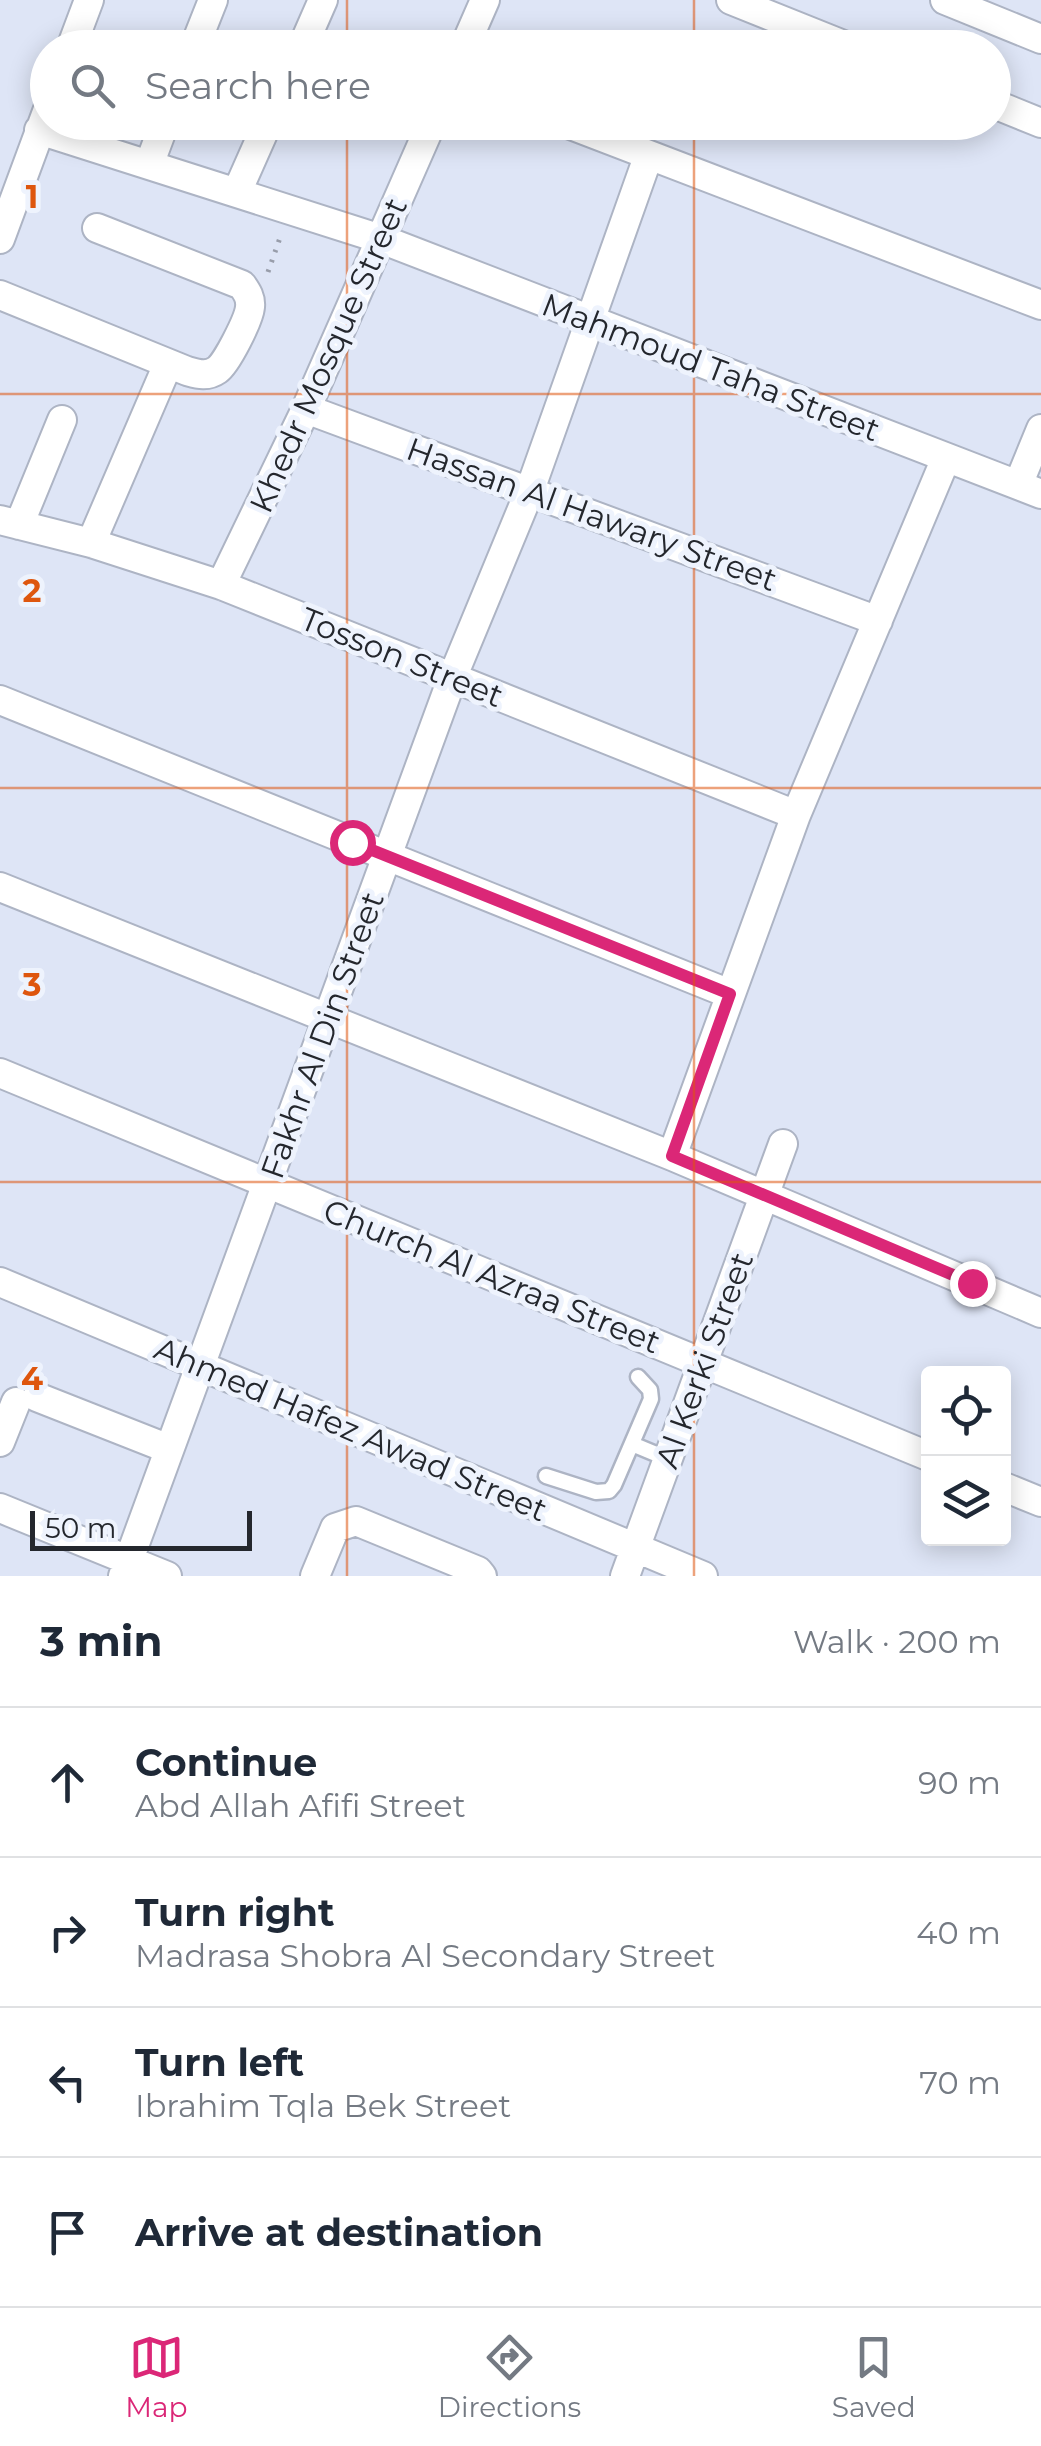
<!DOCTYPE html>
<html lang="en">
<head>
<meta charset="utf-8">
<style>
	:root { --surface:#fff; --page:#f6f6f7; --text:#1f2937; --muted:#747a83; --line:#e0e1e3; --accent:#db2777 }
	body { margin:0; font-family:Montserrat,sans-serif; background:var(--page); color:var(--text) }
	.controls { position:absolute; right:30px; bottom:30px; display:grid; overflow:hidden; border-radius:10px; box-shadow:0 5px 25px #0003 }
	.controls button { width:90px; height:90px; display:grid; place-items:center; padding:0; border:0; border-bottom:2px solid var(--line); background:var(--surface); color:var(--text); font:50px sans-serif }
	.scale { position:absolute; left:30px; bottom:25px; width:222px; box-sizing:border-box; padding-left:10px; border:5px solid #24272d; border-top:0; font-size:28px; line-height:35px; white-space:nowrap; color:#24272d; -webkit-text-stroke:8px #eef3fd; paint-order:stroke }
	.stop { position:absolute; width:30px; height:30px; margin:-22px; border:8px solid #db2777; border-radius:50%; background:#fff }
	.stop.end { background:#db2777; border-color:#fff; box-shadow:0 2px 10px #0008 }
	.list { margin:0; padding:0; list-style:none }
	h2 { display:flex; justify-content:space-between; align-items:center; height:130px; margin:0; padding:0 40px; font-size:42px }
	h2 small { font-size:32px; font-weight:400; color:var(--muted) }
	.list li { display:grid; grid-template-columns:65px 1fr auto; gap:30px; align-items:center; box-sizing:border-box; height:150px; padding:0 40px; border-top:2px solid var(--line) }
	.list b { display:block; font-size:38px; white-space:nowrap }
	.list p { margin:0; font-size:32px; white-space:nowrap; color:var(--muted) }
	.list em { font-size:32px; font-style:normal; color:var(--muted) }
	.icon { flex:none; width:55px; height:55px; fill:none; stroke:currentColor; stroke-width:2; stroke-linecap:round; stroke-linejoin:round }
	.map { position:relative; flex:none; width:1041px; height:1576px; overflow:hidden }
	.search { position:absolute; background:var(--surface); box-shadow:0 5px 25px #0003; left:30px; right:30px; top:30px; height:110px; display:flex; align-items:center; gap:25px; box-sizing:border-box; padding:0 35px; border-radius:55px; color:var(--muted); font-size:38px }
	.sheet { height:730px; background:var(--surface) }
	nav { display:flex; justify-content:space-around; align-items:center; box-sizing:border-box; height:140px; border-top:2px solid var(--line); background:var(--surface); font-size:28px; color:var(--muted) }
	nav a { display:grid; justify-items:center; gap:5px }
	nav .on { color:var(--accent) }
	.map>svg:first-child { display:block }
</style>
</head>
<body>
<div class="map">
<svg width="1041" height="1576" viewBox="0 0 1041 1576">
	<rect width="100%" height="100%" fill="#dee5f6"/>
	<g fill="none" stroke-linecap="round" stroke-linejoin="round">
		<g stroke="#adb4c4" stroke-width="19">
			<path id="lane" d="M632,1444L668,1459
				M546,1476L596,1492L609,1491L614,1485L651,1399L650,1390L638,1377"/>
		</g>
		<g stroke="#adb4c4" stroke-width="32">
			<path id="street" d="M731,0L851,48
				M945,0L1041,39
				M71,48L89,0
				M194,48L213,0
				M302,48L323,0
				M464,48L485,0
				M994,104L1041,123
				M563,122L1041,305
				M39,130L381,239L1041,494
				M149,165L165,122
				M237,192L268,122
				M0,239L48,109
				M0,295L187,371C198,374 207,377 217,370C227,363 249,319 250,307C251,298 247,292 242,285L97,228
				M306,409L878,621
				M1018,485L1041,429
				M0,520L91,543L221,585L796,815
				M19,525L62,420
				M91,543L168,364
				M221,585L306,409L432,122
				M0,700L730,994
				M0,887L672,1156L1041,1313
				M0,1073L928,1456
				M672,1156L796,815L946,458
				M0,1282L703,1576
				M37,1397L169,1449
				M0,1442L16,1402
				M1004,1487L1041,1502
				M0,1508L167,1576
				M123,1576L453,676L530,490L648,157
				M315,1576L335,1528L356,1521L478,1571L482,1576
				M625,1576L783,1144"/>
		</g>
		<path stroke="#989daa" stroke-width="5" stroke-dasharray="2.5 8" stroke-linecap="butt" d="M268,272L281,235"/>
		<use href="#lane" stroke="#fff" stroke-width="14"/>
		<use href="#street" stroke="#fff" stroke-width="28"/>
	</g>
	<g fill="none" stroke-linecap="round" stroke-linejoin="round">
		<path stroke="#db2777" stroke-width="12" d="M352,842L730,994L672,1156L972,1283"/>
	</g>
	<path fill="none" stroke="#de560e" stroke-width="2.5" stroke-opacity="0.55" d="M347,0V48M694,0V48M347,122V1576M694,122V1576M0,394H1041M0,788H1041M0,1182H1041"/>
	<g text-anchor="middle" dominant-baseline="central" stroke-width="10" stroke-linejoin="round" paint-order="stroke">
		<g font-size="32" fill="#24272d" stroke="#eef3fd">
			<text transform="translate(328 355) rotate(-66)">Khedr Mosque Street</text>
			<text transform="translate(711 367) rotate(21)">Mahmoud Taha Street</text>
			<text transform="translate(592 514) rotate(20)">Hassan Al Hawary Street</text>
			<text transform="translate(402 657) rotate(22)">Tosson Street</text>
			<text transform="translate(322 1035) rotate(-70)">Fakhr Al Din Street</text>
			<text transform="translate(492 1276) rotate(22)">Church Al Azraa Street</text>
			<text transform="translate(704 1360) rotate(-70)">Al Kerki Street</text>
			<text transform="translate(351 1429) rotate(23)">Ahmed Hafez Awad Street</text>
		</g>
	</g>
	<g font-size="32" text-anchor="middle" font-weight="bold" fill="#de560e" stroke="#eef3fd" stroke-width="10" stroke-linejoin="round" paint-order="stroke">
		<text x="32" y="208">1</text>
		<text x="32" y="602">2</text>
		<text x="32" y="996">3</text>
		<text x="32" y="1390">4</text>
	</g>
</svg>
<div class="controls">
<button><svg class="icon" aria-label="locate" viewBox="0 0 24 24"><circle cx="12" cy="12" r="6"/><path d="M12 2v4M12 18v4M2 12h4M18 12h4"/></svg></button>
<button><svg class="icon" aria-label="layers" viewBox="0 0 24 24"><path d="M12 4l9 5-9 5-9-5zM3 14l9 5 9-5"/></svg></button>
</div>
<div class="scale">50 m</div>
<div class="stop" style="left:352px;top:842px"></div>
<div class="stop end" style="left:972px;top:1283px"></div>
<div class="search"><svg class="icon" aria-label="search" viewBox="0 0 24 24"><circle cx="10" cy="10" r="6"/><path d="M15 15l6 6"/></svg>Search here</div>
</div>
<section class="sheet">
<h2>3 min<small>Walk · 200 m</small></h2>
<ul class="list">
<li><svg class="icon" aria-label="ahead" viewBox="0 0 24 24"><path d="M12 20V5M6 11l6-6 6 6"/></svg><div><b>Continue</b><p>Abd Allah Afifi Street</p></div><em>90 m</em></li>
<li><svg class="icon" aria-label="right" viewBox="0 0 24 24"><path d="M7 20v-9h11M14 6l5 5-5 5"/></svg><div><b>Turn right</b><p>Madrasa Shobra Al Secondary Street</p></div><em>40 m</em></li>
<li><svg class="icon" aria-label="left" viewBox="0 0 24 24"><path d="M17 20v-9H6M10 6l-5 5 5 5"/></svg><div><b>Turn left</b><p>Ibrahim Tqla Bek Street</p></div><em>70 m</em></li>
<li><svg class="icon" aria-label="arrive" viewBox="0 0 24 24"><path d="M6 21V4h12l-3 4 3 4H6"/></svg><div><b>Arrive at destination</b></div></li>
</ul>
</section>
<nav>
<a class="on"><svg class="icon" aria-label="map" viewBox="0 0 24 24"><path d="M3 6l6-2 6 2 6-2v14l-6 2-6-2-6 2zM9 4v14M15 6v14"/></svg>Map</a>
<a><svg class="icon" aria-label="directions" viewBox="0 0 24 24"><path d="M12 3l9 9-9 9-9-9zM9 14v-3h6M13 9l2 2-2 2"/></svg>Directions</a>
<a><svg class="icon" aria-label="saved" viewBox="0 0 24 24"><path d="M7 4h10v16l-5-4-5 4z"/></svg>Saved</a>
</nav>
</body>
</html>
